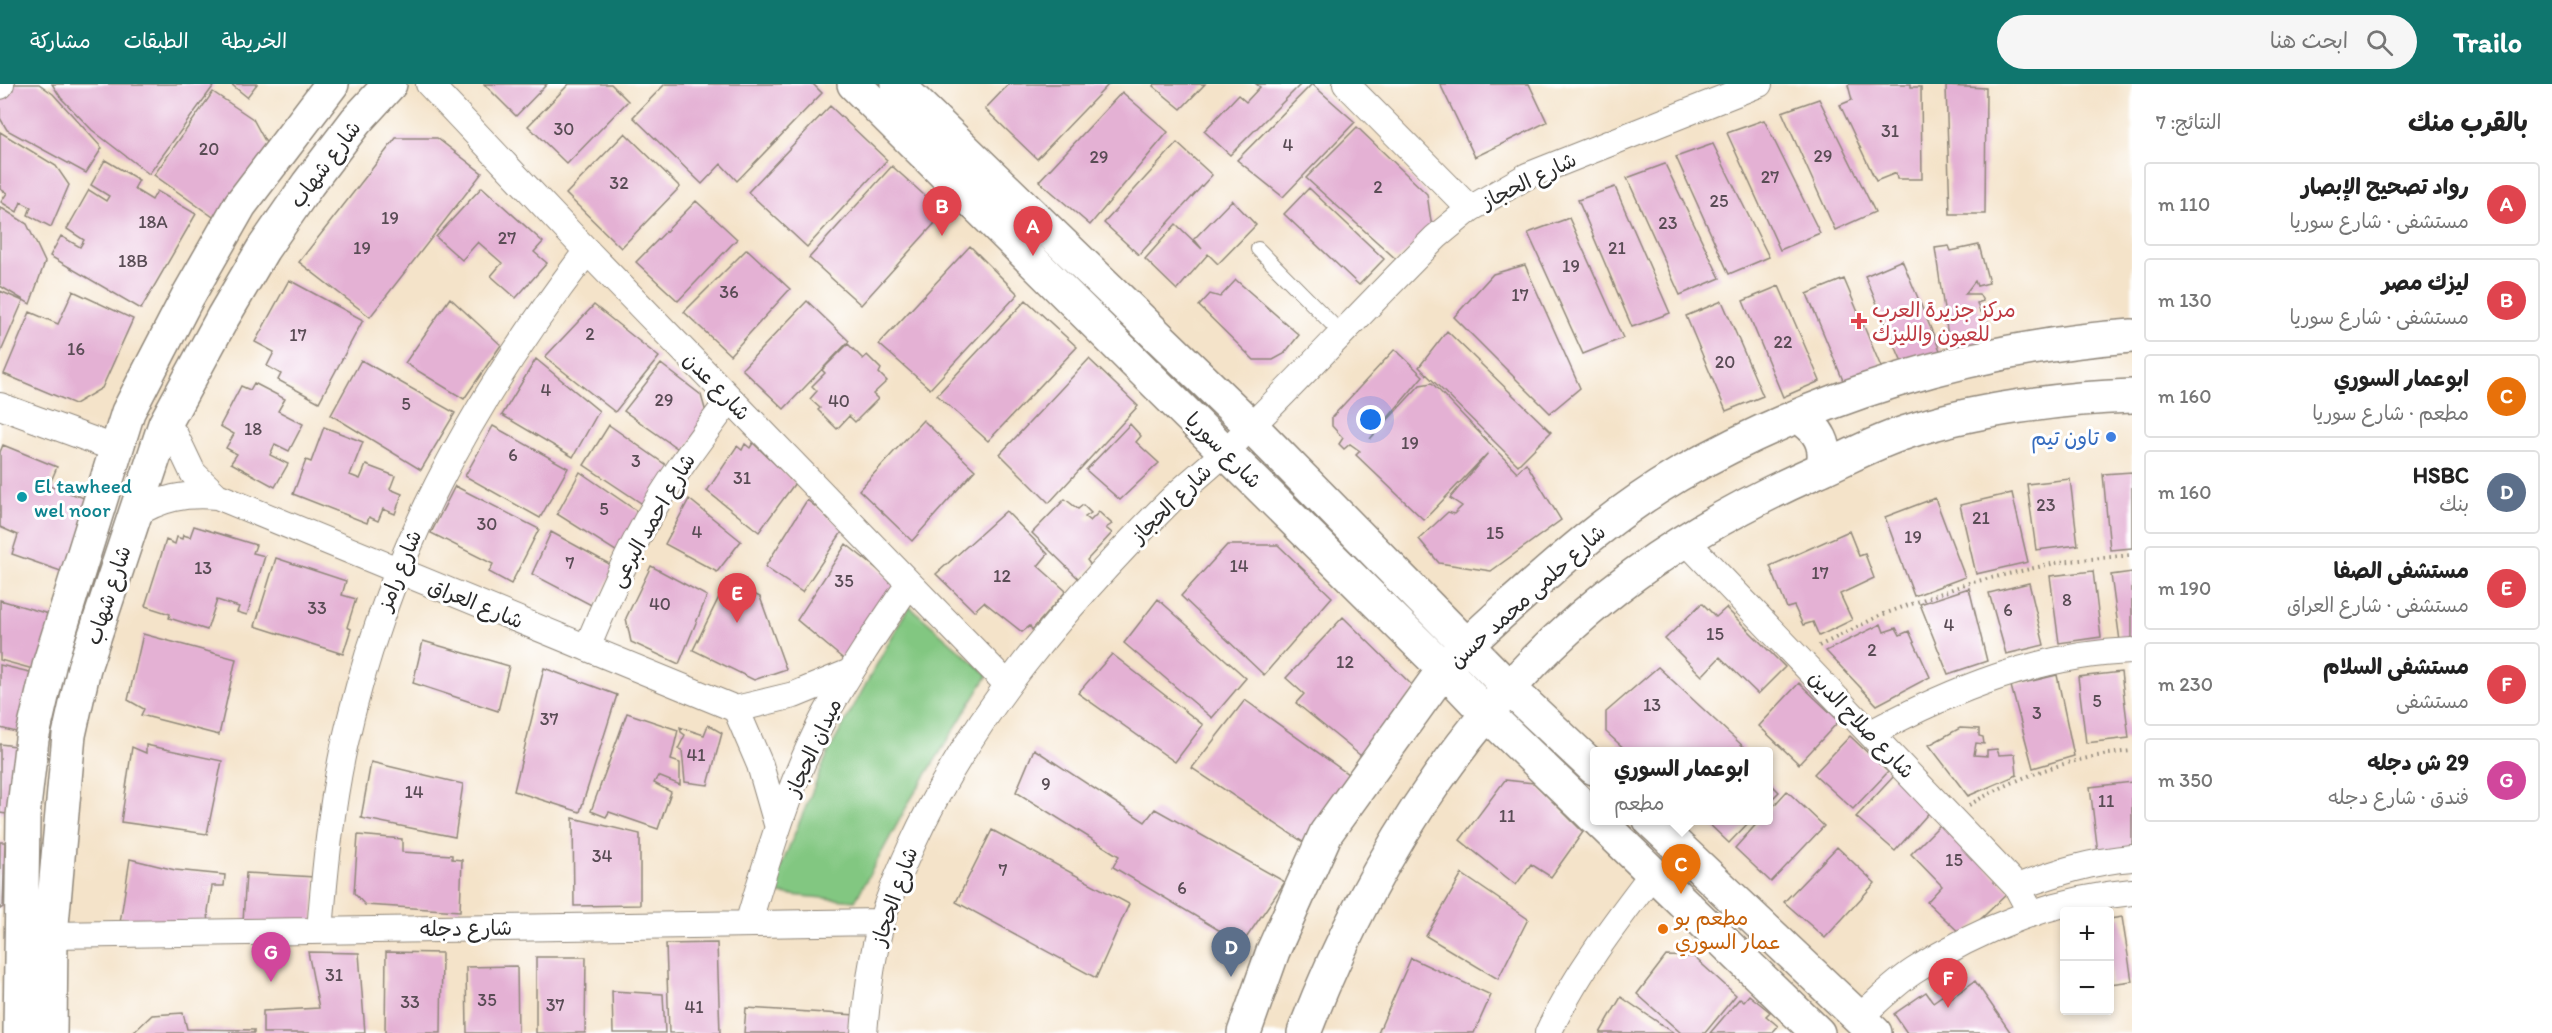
<!DOCTYPE html>
<html lang="ar">
<head>
<meta charset="utf-8">
<style>
	:root { --surface:#fff; --page:#f6f6f6; --text:#222; --muted:#767676; --line:#e0e0e0; --accent:#0f766e }
	body { margin:0; font-family:Itim,"Playpen Sans Arabic",sans-serif; background:var(--page); color:var(--text); direction:rtl }
	.controls { position:absolute; right:18px; bottom:18px; display:grid; overflow:hidden; border-radius:6px; box-shadow:0 3px 9px #0003 }
	.controls button { width:54px; height:54px; display:grid; place-items:center; padding:0; border:0; border-bottom:2px solid var(--line); background:var(--surface); color:var(--text); font:30px sans-serif }
	.you { position:absolute; left:1371px; top:336px; width:21px; height:21px; margin:-15px; border:4px solid #fff; border-radius:50%; background:#1a73e8; box-shadow:0 0 0 9px #1a73e833 }
	.badge { display:grid; place-items:center; width:39px; height:39px; border-radius:50%; background:var(--accent); color:#fff; font-size:20px; font-weight:700 }
	.pin { position:absolute; translate:-50% -50px; filter:drop-shadow(0 2px 3px #0008) }
	.pin::after { content:''; position:absolute; top:32px; width:21px; height:18px; background:inherit; clip-path:polygon(0 0,100% 0,50% 100%) }
	.popup { position:absolute; left:1590px; top:663px; width:183px; height:78px; box-sizing:border-box; display:grid; place-content:center; border-radius:6px; background:var(--surface); filter:drop-shadow(0 2px 4px #0005); font-size:20px; white-space:nowrap; color:var(--muted) }
	.popup b { font-size:22px; color:var(--text) }
	.popup::after { content:''; position:absolute; left:50%; top:100%; margin-left:-12px; border:12px solid transparent; border-top-color:var(--surface) }
	.list { margin:0; padding:0; list-style:none }
	h2 { display:flex; justify-content:space-between; align-items:center; height:78px; margin:0; padding:0 24px; font-size:26px }
	h2 small { font-size:20px; font-weight:400; color:var(--muted) }
	.list li { display:grid; grid-template-columns:39px 1fr auto; gap:18px; align-items:center; box-sizing:border-box; height:84px; margin:0 12px 12px; padding:0 12px; border:2px solid var(--line); border-radius:6px }
	.list b { display:block; font-size:22px; white-space:nowrap }
	.list p { margin:0; font-size:20px; white-space:nowrap; color:var(--muted) }
	.list em { font-size:20px; font-style:normal; color:var(--muted) }
	.icon { flex:none; width:33px; height:33px; fill:none; stroke:currentColor; stroke-width:2; stroke-linecap:round; stroke-linejoin:round }
	.map { position:relative; flex:none; width:2132px; height:949px; overflow:hidden; direction:ltr }
	header { display:flex; align-items:center; gap:36px; box-sizing:border-box; height:84px; padding:0 30px; background:var(--accent); color:#fff }
	header strong { font-size:28px }
	nav { display:flex; gap:33px; margin-inline-start:auto; font-size:21px }
	.search { width:420px; height:54px; background:var(--page); display:flex; align-items:center; gap:15px; box-sizing:border-box; padding:0 21px; border-radius:33px; color:var(--muted); font-size:22px }
	main { display:flex }
	aside { flex:1; background:var(--surface) }
	.map>svg:first-child { display:block }
</style>
</head>
<body>
<header>
<strong>Trailo</strong>
<div class="search"><svg class="icon" aria-label="search" viewBox="0 0 24 24"><circle cx="10" cy="10" r="6"/><path d="M15 15l6 6"/></svg>ابحث هنا</div>
<nav><a>الخريطة</a><a>الطبقات</a><a>مشاركة</a></nav>
</header>
<main>
<aside>
<h2>بالقرب منك<small>النتائج: 7</small></h2>
<ul class="list">
<li><span class="badge" style="background:#e0444e">A</span><div><b>رواد تصحيح الإبصار</b><p>مستشفى · شارع سوريا</p></div><em>110 m</em></li>
<li><span class="badge" style="background:#e0444e">B</span><div><b>ليزك مصر</b><p>مستشفى · شارع سوريا</p></div><em>130 m</em></li>
<li><span class="badge" style="background:#e8710a">C</span><div><b>ابوعمار السوري</b><p>مطعم · شارع سوريا</p></div><em>160 m</em></li>
<li><span class="badge" style="background:#5c6f8a">D</span><div><b>HSBC</b><p>بنك</p></div><em>160 m</em></li>
<li><span class="badge" style="background:#e0444e">E</span><div><b>مستشفى الصفا</b><p>مستشفى · شارع العراق</p></div><em>190 m</em></li>
<li><span class="badge" style="background:#e0444e">F</span><div><b>مستشفى السلام</b><p>مستشفى</p></div><em>230 m</em></li>
<li><span class="badge" style="background:#d1479c">G</span><div><b>29 ش دجله</b><p>فندق · شارع دجله</p></div><em>350 m</em></li>
</ul>
</aside>
<div class="map">
<svg width="2132" height="949" viewBox="0 0 2132 949">
	<rect width="100%" height="100%" fill="#fff"/>
	<filter id="ink" filterUnits="userSpaceOnUse"><feTurbulence type="fractalNoise" baseFrequency=".0167" numOctaves="2"/><feDisplacementMap in="SourceGraphic" scale="12" xChannelSelector="R" yChannelSelector="G"/><feConvolveMatrix kernelMatrix="1 2 1 2 8 2 1 2 1" color-interpolation-filters="sRGB"/></filter>
	<filter id="wash" filterUnits="userSpaceOnUse"><feTurbulence type="fractalNoise" baseFrequency=".008" numOctaves="4" result="noise"/><feDisplacementMap in="SourceGraphic" scale="24" xChannelSelector="R" yChannelSelector="G"/><feGaussianBlur stdDeviation="1.35" result="paint"/><feColorMatrix in="noise" values="0 0 0 0 0 0 0 0 0 0 0 0 0 0 0 0 0 1.4 0 .05"/><feComposite in="paint" operator="in"/></filter>
	<g filter="url(#wash)">
		<rect width="100%" height="100%" fill="#f4e3c9"/>
		<path fill="#82c781" stroke="#567956" stroke-width="1.5" d="M909,522L988,591L911,715L855,817L770,809L828,669Z"/>
		<g id="blocks">
			<path fill="#e4b1d4" d="M8,0H39L53,10L102,64L86,89L7,46L0,34V12Z
				M52,0H215L149,90L92,46L61,14Z
				M231,0H257L247,13Z
				M484,0H547L516,32Z
				M569,0H611L628,17L567,80L528,42Z
				M665,0H813L822,9L737,97L721,80L702,100L633,33Z
				M1009,0H1109L1037,75L985,25Z
				M1155,0H1205L1181,25L1153,2Z
				M1256,0H1301L1230,71L1204,47L1238,11L1246,18L1260,3Z
				M1312,0L1355,38L1283,113L1237,76Z
				M1440,0H1529L1547,38L1475,73Z
				M1911,0V3H1921L1922,95H1897L1896,89L1876,97L1840,21L1852,16L1848,1L1850,0Z
				M1946,2L1986,4L1985,130H1950Z
				M213,8L253,35L272,70L223,140L154,91Z
				M1122,8L1168,48L1090,141L1039,97Z
				M1819,15L1875,128L1835,146L1782,28Z
				M830,22L887,76L807,163L748,108Z
				M1764,36L1820,149L1780,166L1727,49Z
				M1357,43L1427,110L1432,144L1397,176L1306,94Z
				M0,48L56,82L69,101L51,143L28,131L31,123L21,118L17,128L1,118L7,109L0,105Z
				M625,49L680,103L621,164L566,110Z
				M396,54H437L482,89L370,233L299,178Z
				M1177,59L1212,91L1139,171L1104,139Z
				M1713,60L1769,173L1729,190L1676,73Z
				M105,76L139,96L134,105L152,116L157,107L196,130L141,225L50,172L61,152L80,163L84,156L67,145L89,106L106,117L109,112L91,101Z
				M1665,80L1720,194L1680,211L1627,94Z
				M892,82L944,129L861,221L809,174Z
				M482,103L543,158L534,168L547,179L516,214L491,192L502,179L478,158L462,176L436,153Z
				M1615,103L1670,229L1632,243L1578,116Z
				M1309,104L1384,175L1359,201L1284,130Z
				M1232,116L1256,141L1218,180L1208,170L1177,206L1145,175L1176,140L1202,165L1194,155Z
				M696,117L737,155L678,217L636,178Z
				M0,123L27,140L45,178L30,220L0,202Z
				M1569,134L1623,254L1583,270L1528,149Z
				M1979,161L1989,199L1977,202L1975,197L1965,210H1979L1983,217L1977,219L1980,228L1985,229L1991,256L1951,273L1935,164L1949,162L1951,167Z
				M970,162L1018,210L930,305L879,260Z
				M747,165L790,205L730,271L684,228Z
				M1902,176L1942,271L1906,287L1865,192Z
				M1525,181L1580,304L1550,329L1454,233L1493,190Z
				M1844,195L1884,290L1847,306L1807,210Z
				M289,196L363,236L319,318L278,296L281,290L267,282L274,268L255,258Z
				M1236,196L1299,251L1284,270L1273,276H1254L1199,222L1210,210L1220,213Z
				M1779,202L1820,297L1783,313L1743,217Z
				M0,207L23,217L0,270Z
				M73,207L133,235L102,304L75,320L4,290L30,228L58,240Z
				M450,214L501,261L464,315L405,279Z
				M1026,216L1077,263L988,357L937,311Z
				M807,217L849,257L784,325L742,285Z
				M1722,217L1763,312L1726,327L1686,232Z
				M594,221L659,273L615,328L545,273Z
				M1447,247L1551,348L1518,381L1419,283Z
				M848,260L863,275L867,271L881,285L879,289L887,297L873,310L878,315L855,338L849,332L837,345L818,326L820,324L810,315L817,307L812,302L825,289L822,286Z
				M1395,265L1423,292L1370,355L1420,301L1432,299L1517,388L1526,379L1561,436L1491,487L1439,479L1419,455L1448,428L1454,430L1462,422L1450,414L1488,369L1424,436L1356,371L1360,367L1350,360L1344,365L1339,360L1343,354L1332,342V333Z
				M536,275L599,327L573,373L502,331Z
				M1089,275L1138,322L1049,419L1000,370Z
				M361,276L455,329L421,386L331,331Z
				M661,280L701,311L707,332L684,369L624,327Z
				M254,299L285,315L278,327L303,340L289,367L275,360L270,371L288,380L275,403L231,379L237,370L226,364L234,350L220,342L241,302L250,306Z
				M923,336L975,386L912,457L859,406Z
				M1130,340L1141,352L1136,358L1159,379L1120,416L1086,386Z
				M609,341L673,386L647,423L584,381Z
				M493,342L568,384L540,434L465,392Z
				M324,343L363,358L350,391L360,395L366,381L395,392L390,405L402,410L395,430L383,425L378,437L369,433L367,439L293,410L306,376L311,378Z
				M753,359L795,399L759,448L707,407L737,362L742,366L745,360L750,364Z
				M3,361L57,383L49,402L93,417L110,453L95,499L12,470L18,451L0,443V368Z
				M580,388L644,432L622,471L557,430Z
				M2132,388V464L2110,466L2103,390Z
				M2070,395L2078,461L2036,466L2027,400Z
				M455,402L539,445L511,500L489,488L493,480L431,449Z
				M2012,409L2028,478L1976,490L1960,421Z
				M1935,414L1965,493L1914,512L1885,433Z
				M689,415L741,457L717,488L665,460Z
				M1065,415L1078,425L1083,421L1091,429L1085,433L1090,437L1099,428L1112,440L1106,444L1112,449L1087,476L1092,483L1079,495L1032,449Z
				M807,416L844,445L802,508L765,483Z
				M1006,427L1048,470L1038,482L1066,507L1032,546L1030,542L1022,548L984,518L974,527L936,490Z
				M194,442L256,461L253,469L265,472L247,531L237,528L239,523L217,516L207,546L169,534L170,530L145,522L166,456L175,460L177,453L182,455L183,451L190,453Z
				M1849,447L1859,472L1865,470L1874,494L1840,510L1852,536L1819,552L1813,538L1803,541L1794,522L1787,524L1770,482Z
				M551,448L615,483L595,523L532,490Z
				M846,460L897,501L847,578L797,536Z
				M1227,461H1278L1332,513L1264,591L1181,512Z
				M276,474L346,497L342,511L356,515L347,543L351,545L343,570L255,542Z
				M651,482L707,512L679,580L631,558L626,534Z
				M2093,487L2101,553L2059,559L2050,492Z
				M2132,488V556L2120,557L2111,491Z
				M727,497L760,513L786,585L754,596L693,566Z
				M2029,499L2044,561L2006,570L1989,509Z
				M1969,504L1987,577L1948,590L1920,520Z
				M1158,515L1246,594L1212,634L1124,559Z
				M0,516L59,533L44,588L0,576Z
				M1702,519L1716,533L1726,524L1785,583L1758,610L1720,573L1702,592L1665,555Z
				M1343,533L1416,605L1366,676L1296,619L1304,610L1286,594Z
				M1881,540L1884,548L1896,544L1900,551L1909,547L1930,593L1877,621L1826,567Z
				M143,550L236,575L219,651L141,631L144,625L128,616Z
				M423,557L509,582L498,627L413,599Z
				M1112,570L1203,641L1175,678L1078,609Z
				M0,581L34,589L20,649L0,644Z
				M1658,583L1745,664L1742,668H1628L1606,648V628Z
				M544,584L617,611L580,728L514,707Z
				M2121,588L2129,654L2086,659L2078,593Z
				M2057,591L2074,672L2033,684L2011,602Z
				M1799,599L1839,637L1799,680L1759,642Z
				M1245,616L1352,693L1303,758L1192,684Z
				M627,629L678,646L671,676L680,679V701L658,692L654,699L671,708L658,745L609,728L606,733L591,727Z
				M708,641L722,649L708,701L685,698L682,666L678,665L685,651L681,648L680,643L704,651Z
				M1960,644L1979,645V652L1983,653L1984,660L1976,659L1974,671L1987,672V666L1997,665L1999,671L2015,670L2017,691L1968,712L1929,661Z
				M1850,652L1888,688L1853,725L1814,690Z
				M0,660L31,664L21,732L0,729Z
				M146,661L222,677L207,750L121,738L132,663L146,669Z
				M1034,665L1145,738L1155,725L1285,798L1242,860L1113,783L1119,772L1016,708Z
				M371,678L463,700L455,753L361,734Z
				M1895,691L1934,723L1895,767L1856,733Z
				M1505,696L1534,699L1583,748L1551,793L1531,780L1516,801L1460,756Z
				M1768,697L1779,708L1768,719Z
				M2132,698V765L2098,769L2090,703Z
				M1787,707L1824,742L1771,798L1735,764L1760,736H1768V728Z
				M573,734L640,750V821L574,822Z
				M1705,736H1751L1729,759Z
				M1942,739L2010,807L1963,852L1927,818L1942,802L1911,770Z
				M992,746L1129,820L1096,894L956,818Z
				M358,751L402,755V768L452,771V775L462,776L460,827L365,821L354,809Z
				M0,758H5L3,823L0,825Z
				M1837,763L1875,799L1825,854L1784,818Z
				M130,775L175,786L225,791L224,802H212L208,827L209,842L120,839Z
				M246,789L315,793L313,842L243,838Z
				M1462,790L1528,835L1498,895L1426,852Z
				M2122,833L2132,897L2110,900V835Z
				M717,859L720,949H669L666,860Z
				M308,868L359,869L365,949H263V927L319,924Z
				M386,868L442,869L441,949H385Z
				M1666,872L1694,873L1736,911L1705,949H1681L1637,910Z
				M536,873H586L585,949H536Z
				M1411,874L1491,911L1474,949H1378Z
				M517,882L518,949H467L466,883Z
				M1975,897L2011,949H1907L1894,930L1926,908L1933,918L1943,911L1947,917Z
				M612,907L663,910L665,949H613Z
				M1749,911L1770,928L1766,932L1778,942L1772,949H1710L1740,914L1744,917Z
				M1621,913L1674,949H1600Z
				M746,924L856,931L855,949H744Z
				M183,929L187,945L254,946V949H133L152,931Z"/>
		</g>
	</g>
	<g filter="url(#ink)">
		<use href="#blocks" fill-opacity="0" stroke="#90877a" stroke-width="1.5"/>
		<g fill="none" stroke-linecap="round" stroke-linejoin="round">
			<g stroke="#90877a" stroke-width="16">
				<path id="service" d="M1258,165L1341,249"/>
			</g>
			<g stroke="#90877a" stroke-width="28">
				<path id="minor" d="M429,0L587,167L1008,601
					M1346,0L1470,125
					M0,2L1,0
					M0,322L117,365
					M165,340L175,351L193,389L217,412L736,625L794,611L850,588
					M134,431C161,414 185,409 217,412
					M1685,456L2017,803L2031,829
					M587,564C605,520 624,478 647,436C671,393 701,354 730,315
					M736,625L760,681L777,740
					M1871,649C1952,606 2039,570 2132,567
					M2017,803C2055,789 2092,777 2132,774
					M748,840C769,770 789,700 823,635C849,588 879,544 909,500
					M320,847C325,785 331,723 344,663C385,474 471,319 587,167
					M51,851L881,838
					M1858,934C1876,919 1894,900 1914,887C1979,844 2055,815 2132,808
					M864,949C867,912 871,876 881,840C888,814 899,789 910,765C970,633 1066,521 1168,419C1187,400 1209,384 1228,365C1299,296 1366,223 1436,153L1470,125L1527,92L1759,0
					M1548,949C1575,891 1614,840 1653,789"/>
			</g>
			<g stroke="#90877a" stroke-width="36">
				<path id="tertiary" d="M854,0L1444,585L1487,630L1594,733
					M897,0L1251,342L1509,604L1594,684
					M1798,333C1819,344 1829,362 1822,385
					M1598,736L1818,949
					M1650,736L1875,949
					M20,949L23,732L32,655L50,578L128,328L188,212L240,121L332,0
					M50,949L51,851L69,651L84,584L165,340L223,233L263,165L308,100L356,37L390,0
					M1244,949L1273,867L1326,749L1444,585C1469,557 1496,534 1523,510C1572,466 1622,424 1678,391C1814,312 1976,263 2132,252
					M1304,949C1372,772 1480,603 1635,490C1691,449 1752,416 1815,388C1845,375 1875,358 1907,348C1971,326 2064,314 2132,312"/>
			</g>
			<path stroke="#90877a" stroke-width="4" stroke-dasharray="1.5 4.5" stroke-linecap="butt" d="M1819,562L1881,531L1969,499L2060,478L2132,471
				M1969,721C2020,691 2073,673 2132,667"/>
			<use href="#service" stroke="#fff" stroke-width="14"/>
			<use href="#minor" stroke="#fff" stroke-width="26"/>
			<use href="#tertiary" stroke="#fff" stroke-width="33"/>
		</g>
	</g>
	<path fill="#e0444e" stroke="#fff" stroke-width="2" d="M1856 228h6v6h6v6h-6v6h-6v-6h-6v-6h6z"/>
	<circle fill="#3f7fe0" stroke="#fff" stroke-width="2" cx="2111" cy="353" r="6"/>
	<circle fill="#0f9aa8" stroke="#fff" stroke-width="2" cx="22" cy="413" r="6"/>
	<circle fill="#e8710a" stroke="#fff" stroke-width="2" cx="1663" cy="845" r="6"/>
	<g text-anchor="middle" dominant-baseline="central" stroke-width="6" stroke-linejoin="round" paint-order="stroke">
		<g font-size="18" fill="#594c55">
			<text x="564" y="45">30</text>
			<text x="1890" y="47">31</text>
			<text x="1288" y="61">4</text>
			<text x="209" y="65">20</text>
			<text x="1823" y="72">29</text>
			<text x="1099" y="73">29</text>
			<text x="1770" y="93">27</text>
			<text x="619" y="99">32</text>
			<text x="1378" y="103">2</text>
			<text x="1719" y="117">25</text>
			<text x="390" y="134">19</text>
			<text x="153" y="138">18A</text>
			<text x="1668" y="139">23</text>
			<text x="507" y="154">27</text>
			<text x="362" y="164">19</text>
			<text x="1617" y="164">21</text>
			<text x="133" y="177">18B</text>
			<text x="1571" y="182">19</text>
			<text x="729" y="208">36</text>
			<text x="1520" y="211">17</text>
			<text x="590" y="250">2</text>
			<text x="298" y="251">17</text>
			<text x="1783" y="258">22</text>
			<text x="76" y="265">16</text>
			<text x="1725" y="278">20</text>
			<text x="546" y="306">4</text>
			<text x="664" y="316">29</text>
			<text x="839" y="317">40</text>
			<text x="406" y="320">5</text>
			<text x="253" y="345">18</text>
			<text x="1410" y="359">19</text>
			<text x="513" y="371">6</text>
			<text x="636" y="377">3</text>
			<text x="742" y="394">31</text>
			<text x="2046" y="421">23</text>
			<text x="604" y="425">5</text>
			<text x="1981" y="434">21</text>
			<text x="487" y="440">30</text>
			<text x="697" y="448">4</text>
			<text x="1495" y="449">15</text>
			<text x="1913" y="453">19</text>
			<text x="570" y="479">7</text>
			<text x="1239" y="482">14</text>
			<text x="203" y="484">13</text>
			<text x="1820" y="489">17</text>
			<text x="1002" y="492">12</text>
			<text x="844" y="497">35</text>
			<text x="2067" y="516">8</text>
			<text x="660" y="520">40</text>
			<text x="317" y="524">33</text>
			<text x="2008" y="526">6</text>
			<text x="1949" y="541">4</text>
			<text x="1715" y="550">15</text>
			<text x="1872" y="566">2</text>
			<text x="1345" y="578">12</text>
			<text x="2097" y="617">5</text>
			<text x="1652" y="621">13</text>
			<text x="2037" y="629">3</text>
			<text x="549" y="635">37</text>
			<text x="696" y="671">41</text>
			<text x="1046" y="700">9</text>
			<text x="414" y="708">14</text>
			<text x="2106" y="717">11</text>
			<text x="1507" y="732">11</text>
			<text x="602" y="772">34</text>
			<text x="1954" y="776">15</text>
			<text x="1003" y="786">7</text>
			<text x="1182" y="804">6</text>
			<text x="334" y="891">31</text>
			<text x="487" y="916">35</text>
			<text x="410" y="918">33</text>
			<text x="555" y="921">37</text>
			<text x="694" y="923">41</text>
		</g>
		<g font-size="21" fill="#2b2b2b" stroke="#fff">
			<text transform="translate(325 80) rotate(-53)">شارع شهاب</text>
			<text transform="translate(1529 96) rotate(-26)">شارع الحجاز</text>
			<text transform="translate(717 302) rotate(46)">شارع عدن</text>
			<text transform="translate(1224 366) rotate(45)">شارع سوريا</text>
			<text transform="translate(1171 419) rotate(-44)">شارع الحجاز</text>
			<text transform="translate(652 436) rotate(-60)">شارع احمد البرعى</text>
			<text transform="translate(399 486) rotate(-68)">شارع رامز</text>
			<text transform="translate(108 511) rotate(-72)">شارع شهاب</text>
			<text transform="translate(1527 512) rotate(-42)">شارع حلمى محمد حسن</text>
			<text transform="translate(476 519) rotate(22)">شارع العراق</text>
			<text transform="translate(1862 640) rotate(46)">شارع صلاح الدين</text>
			<text transform="translate(813 663) rotate(-65)">ميدان الحجاز</text>
			<text transform="translate(894 812) rotate(-71)">شارع الحجاز</text>
			<text transform="translate(466 844) rotate(-1)">شارع دجله</text>
		</g>
		<g font-size="21" fill="#be3a42" stroke="#fff" text-anchor="start">
			<text x="1872" y="225">مركز جزيرة العرب<tspan x="1872" dy="24">للعيون والليزك</tspan></text>
		</g>
		<g font-size="21" fill="#366cbe" stroke="#fff" text-anchor="end">
			<text x="2099" y="353">تاون تيم</text>
		</g>
		<g font-size="21" fill="#0d838f" stroke="#fff" text-anchor="start">
			<text x="34" y="401">El tawheed<tspan x="34" dy="24">wel noor</tspan></text>
		</g>
		<g font-size="21" fill="#c56008" stroke="#fff" text-anchor="start">
			<text x="1675" y="833">مطعم بو<tspan x="1675" dy="24">عمار السوري</tspan></text>
		</g>
	</g>
</svg>
<div class="controls">
<button>+</button>
<button>−</button>
</div>
<div class="you"></div>
<div class="pin badge" style="left:1033px;top:172px;background:#e0444e">A</div>
<div class="pin badge" style="left:942px;top:152px;background:#e0444e">B</div>
<div class="pin badge" style="left:1681px;top:810px;background:#e8710a">C</div>
<div class="popup"><b>ابوعمار السوري</b>مطعم</div>
<div class="pin badge" style="left:1231px;top:893px;background:#5c6f8a">D</div>
<div class="pin badge" style="left:737px;top:539px;background:#e0444e">E</div>
<div class="pin badge" style="left:1948px;top:924px;background:#e0444e">F</div>
<div class="pin badge" style="left:271px;top:898px;background:#d1479c">G</div>
</div>
</main>
</body>
</html>
